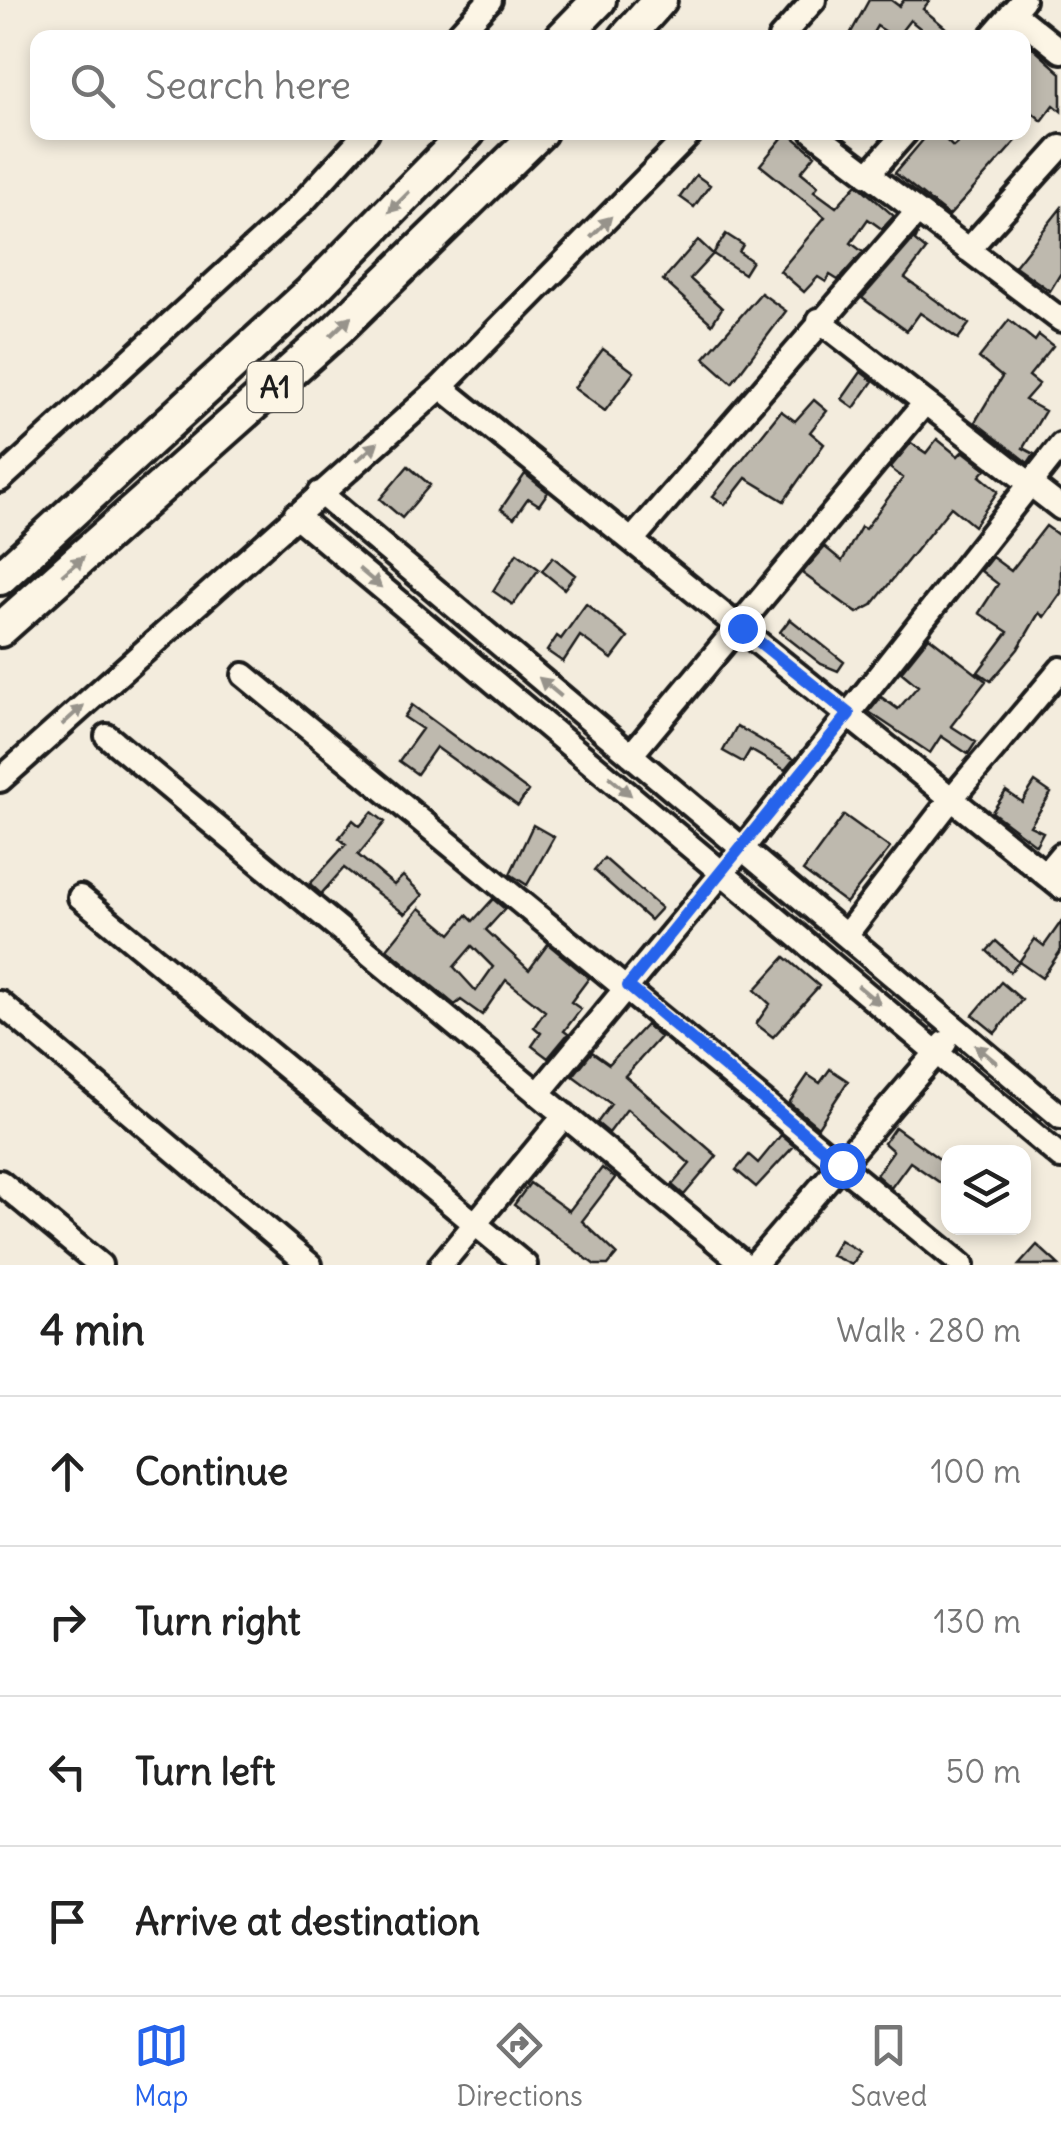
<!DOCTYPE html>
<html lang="en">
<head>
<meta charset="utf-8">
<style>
	:root { --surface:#fff; --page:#f6f6f6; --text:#222; --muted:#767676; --line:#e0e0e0; --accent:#2563eb }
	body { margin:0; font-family:Delius,sans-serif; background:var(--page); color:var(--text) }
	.controls { position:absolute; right:30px; bottom:30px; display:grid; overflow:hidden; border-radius:20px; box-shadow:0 5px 15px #0003 }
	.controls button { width:90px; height:90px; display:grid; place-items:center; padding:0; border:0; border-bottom:2px solid var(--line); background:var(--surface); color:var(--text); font:50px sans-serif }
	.stop { position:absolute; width:30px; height:30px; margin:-22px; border:8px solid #2563eb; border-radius:50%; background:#fff }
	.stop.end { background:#2563eb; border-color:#fff; box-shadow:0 2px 10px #0008 }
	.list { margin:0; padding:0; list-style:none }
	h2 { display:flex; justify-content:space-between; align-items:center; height:130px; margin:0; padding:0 40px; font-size:42px }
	h2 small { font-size:32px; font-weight:400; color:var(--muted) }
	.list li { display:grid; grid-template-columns:65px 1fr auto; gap:30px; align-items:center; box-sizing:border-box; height:150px; padding:0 40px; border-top:2px solid var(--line) }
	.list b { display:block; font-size:38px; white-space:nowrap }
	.list em { font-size:32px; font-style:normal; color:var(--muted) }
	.icon { flex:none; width:55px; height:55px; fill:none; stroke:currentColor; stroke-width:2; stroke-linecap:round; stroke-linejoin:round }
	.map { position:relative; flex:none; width:1061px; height:1265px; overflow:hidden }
	.search { position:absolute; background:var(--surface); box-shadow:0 5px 15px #0003; left:30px; right:30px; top:30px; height:110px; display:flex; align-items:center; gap:25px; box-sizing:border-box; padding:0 35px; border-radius:20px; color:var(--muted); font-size:38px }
	.sheet { height:730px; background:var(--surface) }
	nav { display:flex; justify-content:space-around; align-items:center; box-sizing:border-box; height:140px; border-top:2px solid var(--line); background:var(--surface); font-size:28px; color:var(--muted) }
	nav a { display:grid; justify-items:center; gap:5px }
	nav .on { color:var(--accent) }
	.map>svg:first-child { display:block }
</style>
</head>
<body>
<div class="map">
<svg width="1061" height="1265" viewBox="0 0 1061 1265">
	<rect width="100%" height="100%" fill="#f3ecdd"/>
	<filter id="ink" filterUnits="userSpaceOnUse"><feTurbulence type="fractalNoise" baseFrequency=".01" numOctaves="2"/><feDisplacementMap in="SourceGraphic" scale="20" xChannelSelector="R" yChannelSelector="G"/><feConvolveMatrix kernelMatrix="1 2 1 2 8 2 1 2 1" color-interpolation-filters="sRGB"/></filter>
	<g filter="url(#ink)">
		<path fill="#beb9ae" stroke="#1c1c1c" stroke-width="2.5" fill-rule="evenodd" d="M869,0H891L899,6L904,0H930L923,9L958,38H932L910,20L896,38L877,26L870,38H848Z
			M1024,40L1061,73V111L1054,105L1042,121L1024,105Z
			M787,132L815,155L801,172L818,186L814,191L836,207L857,184L894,216L882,229L868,219L851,243L863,252L838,280L830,275L826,282L818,277L804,292L780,271L825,217L760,165Z
			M921,132H938L953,147L970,132H1024L949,216L895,173L923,140Z
			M696,175L710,185L694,207L680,197Z
			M1061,208V273L1050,291L1015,266Z
			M726,234L743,245L739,252L752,261L744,274L713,254Z
			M918,234L915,241L926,250L905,278L969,324L958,339L920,313L907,331L862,298Z
			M698,240L713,254L690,279L722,308L712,324L663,280Z
			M761,293L786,311L732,383L704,358Z
			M1009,320L1035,341L1039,335L1053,346L1029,376L1039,384L1025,400L1045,411L1023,448L1034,454L1028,463L975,422L1002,377L979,358Z
			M603,349L634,372L605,411L574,388Z
			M861,372L873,381L854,408L842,399Z
			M814,400L827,411L810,432L824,444L784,501L746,478L725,505L713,496L781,411L795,421Z
			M937,439L958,456L963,451L986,469L980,476L998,491L974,526L951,507L872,605L857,613L802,573L825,547L842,561L861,527L865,529L903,478L890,468L911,443L926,453Z
			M408,466L430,485L402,518L380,499Z
			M525,474L548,492L539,505L528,498L514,518L501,509Z
			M1046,526L1061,537V593L1044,617L1039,613L1018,649L991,681L978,672L1008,632L979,613L998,584L981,571L992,557L1011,571Z
			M517,553L539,569L513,605L493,591Z
			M553,557L575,575L564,589L542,571Z
			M586,604L628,638L612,659L580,636L563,662L547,651L557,636L561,639Z
			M790,619L844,662L838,671L821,664L780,632Z
			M929,637L986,681L951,726L976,742L968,754L941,736L930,753L869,712L881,697L898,709L918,686L901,672Z
			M412,705L528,791L518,806L436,747L417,774L399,761L422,729L404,717Z
			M737,726L794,759L785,770L750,750L743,762L723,751Z
			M1035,782L1051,793L1030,826L1043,832L1036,845L992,812L1006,791L1022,802Z
			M372,812L385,822L358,855L394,885L403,876L423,895L405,914L344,868L321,894L310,884L346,844L339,838L353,820L360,826Z
			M844,815L890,848L846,903L803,871Z
			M533,825L554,837L527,885L510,874Z
			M604,858L661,908L650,920L594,870Z
			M493,899L505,909L486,930L529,970L548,944L589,978L571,1002L581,1009L564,1031L568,1034L548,1058L532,1046L541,1033L534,1027L545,1011L506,980L482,1015L461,1000L455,1005L387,949L420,908L451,934L467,915L473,921ZM472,946L493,967L476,991L454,967Z
			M1061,922V950L1042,978L1019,962L1035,939L1044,946Z
			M996,941L1019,962L1010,972L987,951Z
			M785,957L819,986L773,1037L756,1024L770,1004L755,990Z
			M1001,982L1022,1000L995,1033L973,1015Z
			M646,1025L660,1037L625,1076L717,1156L684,1195L672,1185L690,1164L627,1109L609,1133L597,1123L611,1104L573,1076L592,1052L609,1064Z
			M830,1069L848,1081L818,1127L789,1103L808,1075L820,1083Z
			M895,1127L945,1163L948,1176L942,1184L910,1162L891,1188L876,1175L893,1151L884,1143Z
			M781,1135L794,1146L756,1187L736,1170L749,1155L758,1163Z
			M602,1168L615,1178L582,1221L617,1254L608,1265H595L514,1205L530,1183L569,1211Z
			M840,1240L860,1252L852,1265L831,1255Z
			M1037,1245L1059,1265H1019Z"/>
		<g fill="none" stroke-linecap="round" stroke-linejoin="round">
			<g stroke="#1c1c1c" stroke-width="30">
				<path id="minor" d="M1012,12L1061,51
					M455,38L490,0
					M780,38L814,0
					M990,38L1023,0
					M813,132L1061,320
					M868,175L906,132
					M968,250L1061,147
					M819,320L1061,508
					M441,387L1061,887
					M0,480L302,203L367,132
					M320,493L1061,1117
					M295,515L1061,1157
					M632,540L917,212
					M244,675L962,1265
					M107,736L745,1265
					M631,755L924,404
					M0,780L441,387L692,132
					M1045,874L1061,855
					M80,897L525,1265
					M846,935L952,798L1061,669
					M0,1003L310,1265
					M538,1094L742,849L1061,445
					M0,1182L100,1265
					M441,1265L565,1115
					M754,1265L945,1043"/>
			</g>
			<g stroke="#1c1c1c" stroke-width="40">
				<path id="highway" d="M562,38L599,0
					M626,38L660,0
					M0,578L310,293L468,132
					M0,630L338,329L540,132"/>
			</g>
			<use href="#minor" stroke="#fcf5e5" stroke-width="22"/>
			<use href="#highway" stroke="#fcf5e5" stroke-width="32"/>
		</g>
		<defs><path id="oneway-solid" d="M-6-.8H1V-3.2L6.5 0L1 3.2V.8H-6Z" transform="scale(2.5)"/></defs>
		<g fill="#97938b">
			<use href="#oneway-solid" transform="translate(399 202) rotate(135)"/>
			<use href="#oneway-solid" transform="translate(601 227) rotate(-45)"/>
			<use href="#oneway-solid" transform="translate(341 326) rotate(-44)"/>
			<use href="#oneway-solid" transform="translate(367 452) rotate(-41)"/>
			<use href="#oneway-solid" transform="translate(73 566) rotate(-41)"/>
			<use href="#oneway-solid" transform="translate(370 578) rotate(40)"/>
			<use href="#oneway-solid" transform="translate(550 687) rotate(-140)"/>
			<use href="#oneway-solid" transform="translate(73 715) rotate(-42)"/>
			<use href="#oneway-solid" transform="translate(620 786) rotate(40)"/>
			<use href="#oneway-solid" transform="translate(869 995) rotate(40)"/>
			<use href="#oneway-solid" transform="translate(986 1054) rotate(-140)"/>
		</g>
	</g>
	<g fill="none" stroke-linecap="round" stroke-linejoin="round" filter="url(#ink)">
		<path stroke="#2563eb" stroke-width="12" d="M742,628L849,714L628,986L842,1165"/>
	</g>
	<g text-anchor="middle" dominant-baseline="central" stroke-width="8" stroke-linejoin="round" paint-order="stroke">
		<rect fill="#fcf5e5" stroke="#5f5d58" stroke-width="2.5" x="247.5" y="362" width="55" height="50" rx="8"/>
		<g font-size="30" font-weight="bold" fill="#1c1c1c">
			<text x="275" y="387">A1</text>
		</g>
	</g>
</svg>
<div class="controls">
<button><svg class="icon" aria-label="layers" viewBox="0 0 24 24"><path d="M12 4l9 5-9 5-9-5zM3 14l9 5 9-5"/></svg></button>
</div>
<div class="stop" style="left:842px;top:1165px"></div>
<div class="stop end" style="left:742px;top:628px"></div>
<div class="search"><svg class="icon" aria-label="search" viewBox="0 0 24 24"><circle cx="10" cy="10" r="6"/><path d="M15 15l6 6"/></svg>Search here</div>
</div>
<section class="sheet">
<h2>4 min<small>Walk · 280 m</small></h2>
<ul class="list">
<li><svg class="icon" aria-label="ahead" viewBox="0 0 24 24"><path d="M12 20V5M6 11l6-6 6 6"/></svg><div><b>Continue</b></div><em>100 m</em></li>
<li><svg class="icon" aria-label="right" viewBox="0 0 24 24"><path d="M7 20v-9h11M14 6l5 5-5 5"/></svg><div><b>Turn right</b></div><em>130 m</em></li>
<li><svg class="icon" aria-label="left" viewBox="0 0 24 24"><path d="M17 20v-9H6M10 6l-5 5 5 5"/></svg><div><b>Turn left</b></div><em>50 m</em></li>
<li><svg class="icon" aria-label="arrive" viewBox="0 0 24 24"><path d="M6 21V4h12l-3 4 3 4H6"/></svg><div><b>Arrive at destination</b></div></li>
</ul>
</section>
<nav>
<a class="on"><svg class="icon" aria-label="map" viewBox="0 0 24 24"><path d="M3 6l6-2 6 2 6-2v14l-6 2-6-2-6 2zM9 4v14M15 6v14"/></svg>Map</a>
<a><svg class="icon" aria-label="directions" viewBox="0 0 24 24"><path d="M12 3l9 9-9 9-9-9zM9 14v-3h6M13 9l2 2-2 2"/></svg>Directions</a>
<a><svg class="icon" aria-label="saved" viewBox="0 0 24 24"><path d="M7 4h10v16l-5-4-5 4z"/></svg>Saved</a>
</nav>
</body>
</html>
